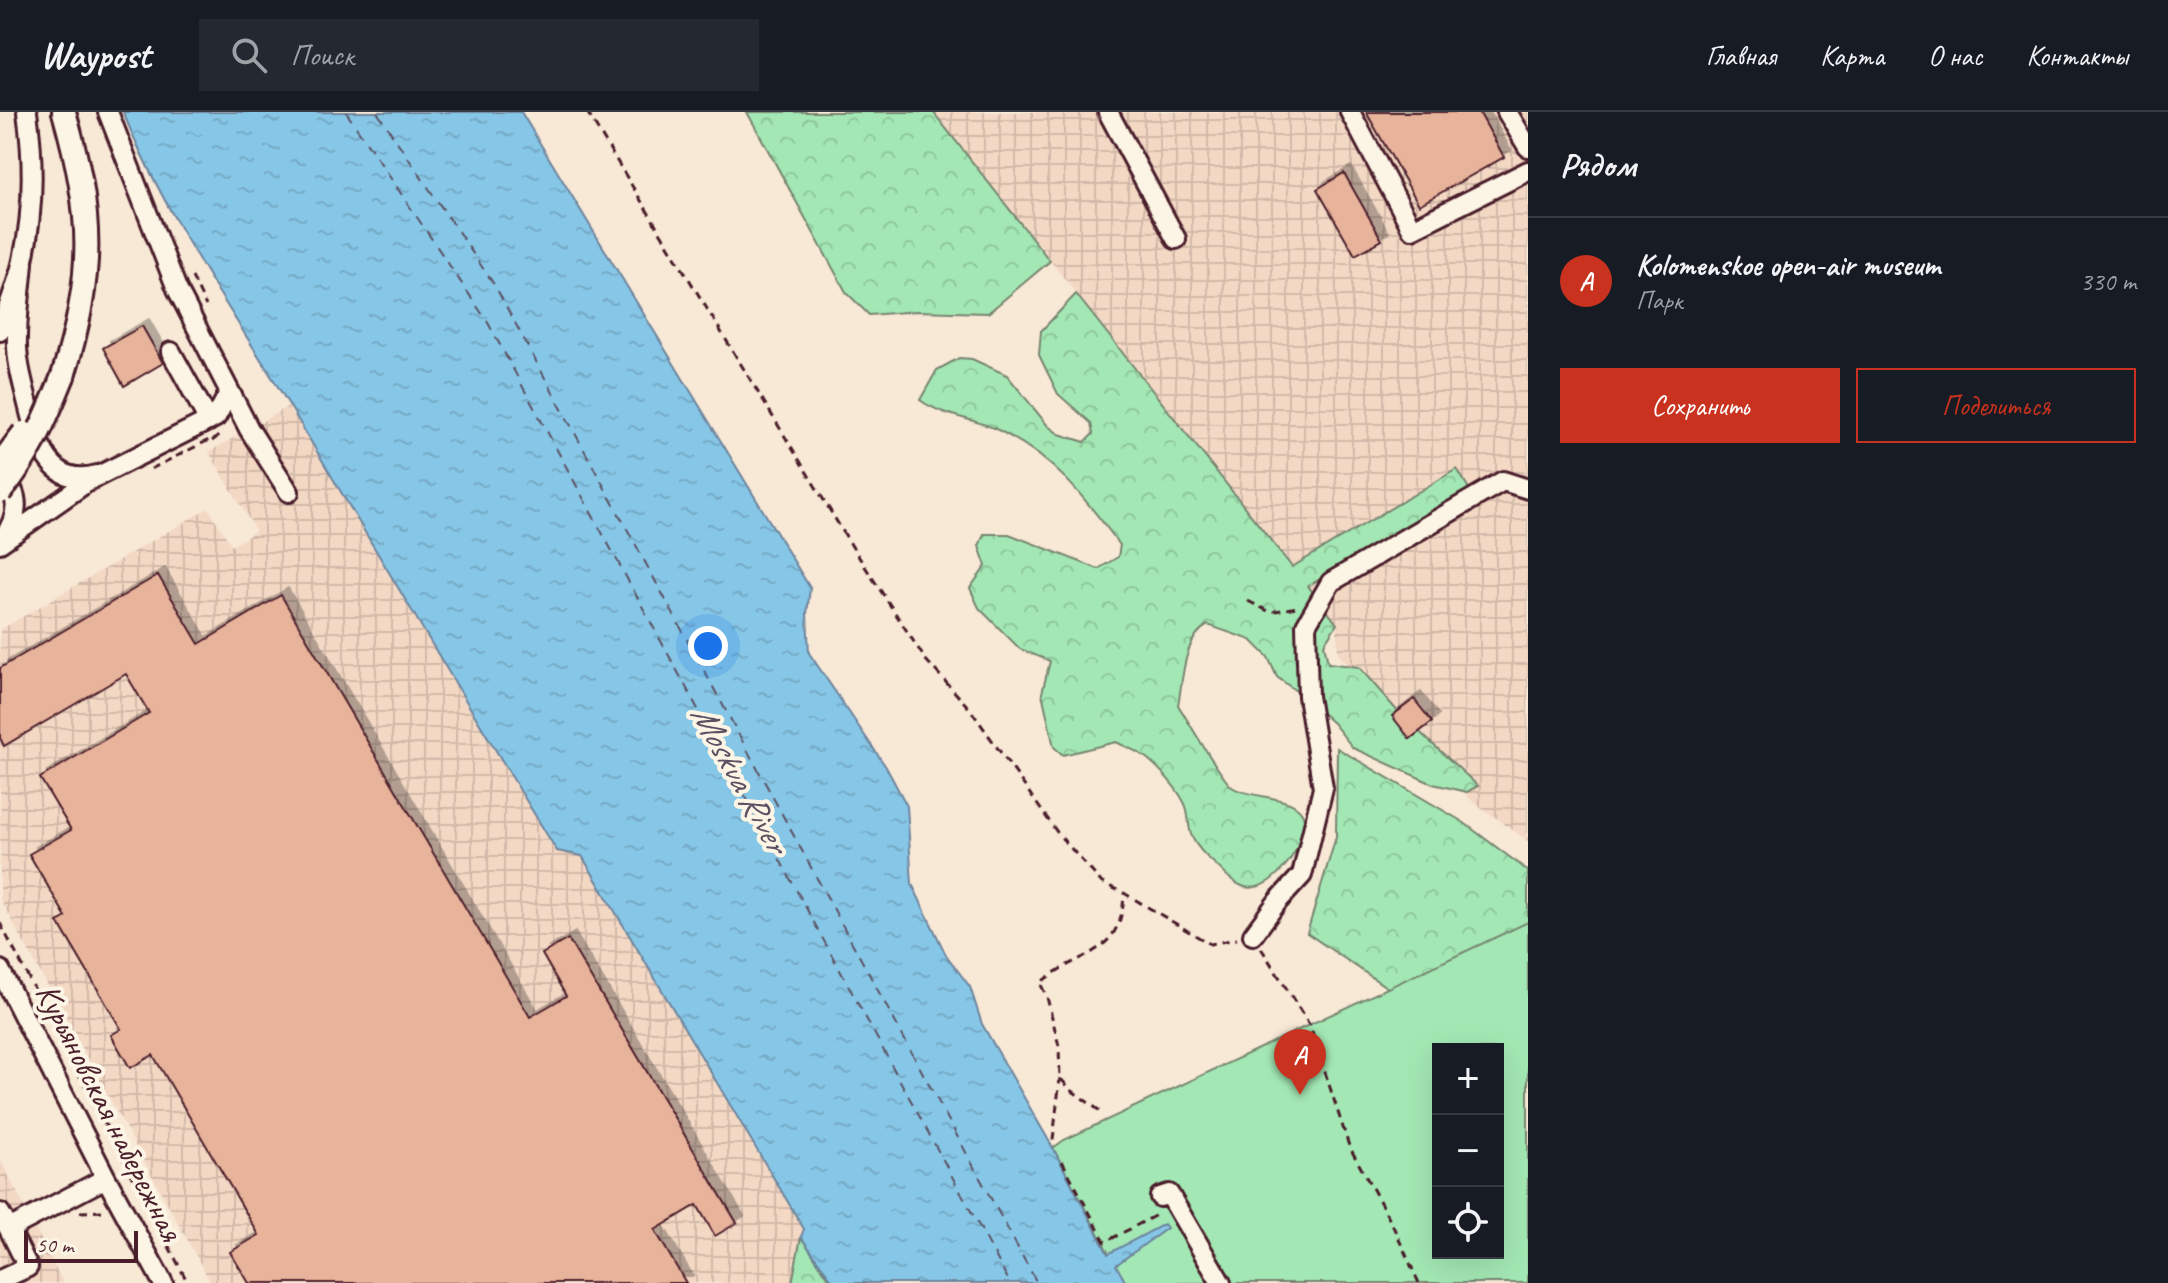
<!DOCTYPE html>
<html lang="ru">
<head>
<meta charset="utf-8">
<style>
	:root { --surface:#171b24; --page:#242831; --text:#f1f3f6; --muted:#9ea1a6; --line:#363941; --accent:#c8321e }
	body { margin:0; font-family:Caveat,sans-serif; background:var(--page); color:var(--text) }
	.controls { position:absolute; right:24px; bottom:24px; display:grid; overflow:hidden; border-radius:0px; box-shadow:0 8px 32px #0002 }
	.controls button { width:72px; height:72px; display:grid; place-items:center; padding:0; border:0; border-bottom:2px solid var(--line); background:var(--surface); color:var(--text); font:40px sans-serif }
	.scale { position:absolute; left:24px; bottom:20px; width:114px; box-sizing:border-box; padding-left:8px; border:4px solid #4a1f2b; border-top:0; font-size:22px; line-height:28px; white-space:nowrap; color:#4a1f2b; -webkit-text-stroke:6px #fcf5e5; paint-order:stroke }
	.you { position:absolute; left:708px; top:534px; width:28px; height:28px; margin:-20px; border:6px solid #fff; border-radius:50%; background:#1a73e8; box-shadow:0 0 0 12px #1a73e833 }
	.badge { display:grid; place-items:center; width:52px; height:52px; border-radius:50%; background:var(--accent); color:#fff; font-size:26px; font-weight:700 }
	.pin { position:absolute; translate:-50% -66px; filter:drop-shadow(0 2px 4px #0008) }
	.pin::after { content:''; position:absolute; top:42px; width:28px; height:24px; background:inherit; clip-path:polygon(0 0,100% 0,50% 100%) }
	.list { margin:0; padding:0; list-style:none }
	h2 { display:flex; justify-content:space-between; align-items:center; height:104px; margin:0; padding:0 32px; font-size:34px }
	h2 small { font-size:26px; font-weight:400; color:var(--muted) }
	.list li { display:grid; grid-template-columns:52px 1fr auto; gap:24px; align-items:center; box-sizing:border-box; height:128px; padding:0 32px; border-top:2px solid var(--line) }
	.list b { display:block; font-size:30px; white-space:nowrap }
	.list p { margin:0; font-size:26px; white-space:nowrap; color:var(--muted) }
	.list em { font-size:26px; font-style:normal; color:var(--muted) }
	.actions { display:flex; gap:16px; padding:24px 32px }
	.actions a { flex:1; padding:18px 0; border:2px solid var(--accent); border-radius:0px; text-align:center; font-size:28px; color:var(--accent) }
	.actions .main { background:var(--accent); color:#fff }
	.icon { flex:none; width:44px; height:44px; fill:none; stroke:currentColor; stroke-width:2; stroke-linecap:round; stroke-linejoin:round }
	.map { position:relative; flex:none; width:1528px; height:1171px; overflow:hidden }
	header { display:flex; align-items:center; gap:48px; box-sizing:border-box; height:112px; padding:0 40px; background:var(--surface); border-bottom:2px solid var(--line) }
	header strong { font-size:38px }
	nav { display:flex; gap:44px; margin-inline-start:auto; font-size:28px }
	.search { width:560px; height:72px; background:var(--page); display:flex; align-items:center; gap:20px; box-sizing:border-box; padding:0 28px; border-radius:0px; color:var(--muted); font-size:30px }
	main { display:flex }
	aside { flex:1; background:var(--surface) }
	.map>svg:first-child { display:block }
</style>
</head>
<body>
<header>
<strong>Waypost</strong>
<div class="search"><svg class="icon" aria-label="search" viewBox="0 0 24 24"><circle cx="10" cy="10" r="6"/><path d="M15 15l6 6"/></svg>Поиск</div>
<nav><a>Главная</a><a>Карта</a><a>О нас</a><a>Контакты</a></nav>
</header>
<main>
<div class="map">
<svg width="1528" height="1171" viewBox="0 0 1528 1171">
	<defs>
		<pattern id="industrial-grid" width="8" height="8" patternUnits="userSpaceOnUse" patternTransform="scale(2)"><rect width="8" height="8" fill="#f3d8c4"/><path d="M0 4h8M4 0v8" fill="none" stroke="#d2b9a9"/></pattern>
		<pattern id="forest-crowns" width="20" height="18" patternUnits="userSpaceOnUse" patternTransform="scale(2)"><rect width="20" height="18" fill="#a3e8b4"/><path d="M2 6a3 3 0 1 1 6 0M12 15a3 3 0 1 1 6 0" fill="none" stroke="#8ec79b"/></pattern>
		<pattern id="water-ripples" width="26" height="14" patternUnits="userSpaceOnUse" patternTransform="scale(2)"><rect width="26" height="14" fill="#86c7e7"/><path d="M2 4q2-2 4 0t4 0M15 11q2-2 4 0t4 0" fill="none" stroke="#75aac6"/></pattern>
		<filter id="shadow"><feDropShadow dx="7" dy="-7" stdDeviation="0" flood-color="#0004"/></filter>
	</defs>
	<rect width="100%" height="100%" fill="#f8e8d6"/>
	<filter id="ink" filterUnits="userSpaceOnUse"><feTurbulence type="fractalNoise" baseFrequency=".0125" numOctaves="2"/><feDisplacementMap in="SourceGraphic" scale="16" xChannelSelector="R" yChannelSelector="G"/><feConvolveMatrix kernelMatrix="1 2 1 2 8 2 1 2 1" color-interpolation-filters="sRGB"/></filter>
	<g filter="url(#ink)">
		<path fill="url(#industrial-grid)" d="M933,0H1528V729L1471,688L1338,542L1337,512L1311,475L1470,380L1457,358L1292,455Z
			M289,294L421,516L557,739L582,744L804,1117L792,1171H211L0,787V518L208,396L232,434L256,419L209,340Z
			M0,1047L30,1106L63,1171H0Z"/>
		<path fill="url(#forest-crowns)" stroke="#768470" stroke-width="2" d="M747,0H933L1050,149L988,201L917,199L869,203L846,180Z
			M1076,182L1292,455L1457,357L1471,380L1308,474L1337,512L1324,532L1328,551L1359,555L1399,601L1478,674L1467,680L1433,672L1353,636L1333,611L1303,584L1277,565L1268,545L1251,528L1208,513C1183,526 1183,568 1178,593C1187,607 1223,669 1232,675C1254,690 1315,679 1303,721C1298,742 1270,781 1245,775C1234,772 1224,761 1216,753C1206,745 1198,737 1192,725C1187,714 1190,700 1184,690C1177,676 1160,657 1149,648C1140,640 1126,635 1116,630L1063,643L1054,635L1042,581L1050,549L1020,537L979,496L970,476L986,454L979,434L984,422H1009L1098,457L1118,445L1120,433C1085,386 1054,345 1000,319C972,305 945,306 920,288L937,258L959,246L972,247L1007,263L1048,314L1059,322L1085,330L1093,322L1091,311L1058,282L1039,243L1041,219Z
			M1337,636L1463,710L1528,759V955L1480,909L1404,887L1307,821L1336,725Z
			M801,1125L832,1171H792Z"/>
		<path fill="#a3e8b4" stroke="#768470" stroke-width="2" fill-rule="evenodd" d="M1528,810V1171H1126L1115,1153L1166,1116L1164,1113L1109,1142L1053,1036L1064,1028ZM1438,937H1498V1141H1438Z"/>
		<path fill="url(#water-ripples)" stroke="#6e849c" stroke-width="2" d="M123,0H521L810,476L807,502L809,541L886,655L907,694L912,772L946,843L970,875L982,912L1053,1036L1108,1142L1164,1112L1167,1116L1116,1153L1126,1171H834L801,1125L804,1117L582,744L557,739C467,592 379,444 291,296C232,199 166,106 123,0Z"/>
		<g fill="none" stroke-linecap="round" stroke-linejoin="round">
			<path stroke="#5c5163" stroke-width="2" stroke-dasharray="10 8" stroke-linecap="butt" d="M346,0L487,209L1010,1171
				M377,0L495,174L1037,1171"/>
		</g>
		<path fill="#e8b39b" stroke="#4a1f2b" stroke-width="2" filter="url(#shadow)" d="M1366,0H1479L1504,45L1419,93Z
			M1344,61L1382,128L1355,143L1317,77Z
			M142,214L163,251L124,274L103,236Z
			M158,463L199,532L281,483L530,905L566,884L542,842L568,827L737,1111L715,1124L697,1093L655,1118L686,1171H249L230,1140L259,1123L153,943L130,956L111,923L121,917L58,810L66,805L29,742L71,718L40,666L149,601L126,562L4,634L0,626V556Z
			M1414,587L1432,610L1410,627L1392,604Z"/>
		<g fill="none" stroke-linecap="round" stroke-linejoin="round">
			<g stroke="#4a1f2b" stroke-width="24">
				<path id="minor" d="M108,0L177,177L249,317L289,380
					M1108,0L1176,127
					M1350,0L1412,117L1528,59
					M1507,0L1528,35
					M23,151C21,176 17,201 17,226C16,246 22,268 27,288C36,324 46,377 97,363
					M0,219C8,195 18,172 23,148C34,98 34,50 27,0
					M171,240L209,309
					M1,362C21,382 19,403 4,425
					M0,431L90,368L216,305L229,281
					M1253,823L1278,789L1302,763L1323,676L1308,584L1306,513L1331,470L1503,369L1528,377
					M0,858L106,1066L163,1171
					M1160,1085L1169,1082L1221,1171
					M0,1101L9,1117L106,1066
					M0,1168L28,1155L9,1117"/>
			</g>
			<g stroke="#4a1f2b" stroke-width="28">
				<path id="major" d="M63,264C95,162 93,102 64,0"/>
			</g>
			<path stroke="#4a1f2b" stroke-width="3" stroke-dasharray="8 6" stroke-linecap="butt" d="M587,0L853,436L925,547L970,597L1059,723L1102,771L1124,781L1210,832L1237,827
				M192,165L206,194
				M212,329L221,322
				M151,357L211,327
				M1248,489L1270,500L1297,495
				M0,811L188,1171
				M1261,836L1310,914L1349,1034L1392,1112L1419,1171
				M1100,999L1071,978L1060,966L1059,934L1047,885L1040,871C1080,838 1122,845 1124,781
				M1053,1028L1060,966
				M1062,1049L1105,1130L1160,1101
				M80,1100L104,1099"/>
			<use href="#minor" stroke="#fcf5e5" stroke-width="18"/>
			<use href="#major" stroke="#fcf5e5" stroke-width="22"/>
			<g stroke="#4a1f2b" stroke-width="28" stroke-linecap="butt">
				<path id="major-bridge" d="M0,353L24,321
					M0,380C31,342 45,309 63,264"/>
			</g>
			<use href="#major-bridge" stroke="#fcf5e5" stroke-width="22"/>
		</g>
	</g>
	<g text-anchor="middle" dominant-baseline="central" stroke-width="8" stroke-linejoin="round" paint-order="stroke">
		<g font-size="34" fill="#4a1f2b" stroke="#fcf5e5">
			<text transform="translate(110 1000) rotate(63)">Курьяновская набережная</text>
		</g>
		<g font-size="36" font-style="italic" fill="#5c5163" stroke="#fcf5e5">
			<text transform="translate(740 666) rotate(61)">Moskva River</text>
		</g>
	</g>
</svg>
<div class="controls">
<button>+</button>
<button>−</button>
<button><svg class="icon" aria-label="locate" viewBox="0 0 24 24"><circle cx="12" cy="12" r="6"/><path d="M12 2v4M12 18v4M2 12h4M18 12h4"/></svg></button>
</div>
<div class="scale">50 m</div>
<div class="you"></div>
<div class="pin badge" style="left:1300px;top:983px">A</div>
</div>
<aside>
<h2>Рядом<small></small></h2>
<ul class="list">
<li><span class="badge">A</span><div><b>Kolomenskoe open-air museum</b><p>Парк</p></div><em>330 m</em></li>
</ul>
<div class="actions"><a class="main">Сохранить</a><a>Поделиться</a></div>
</aside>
</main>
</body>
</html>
